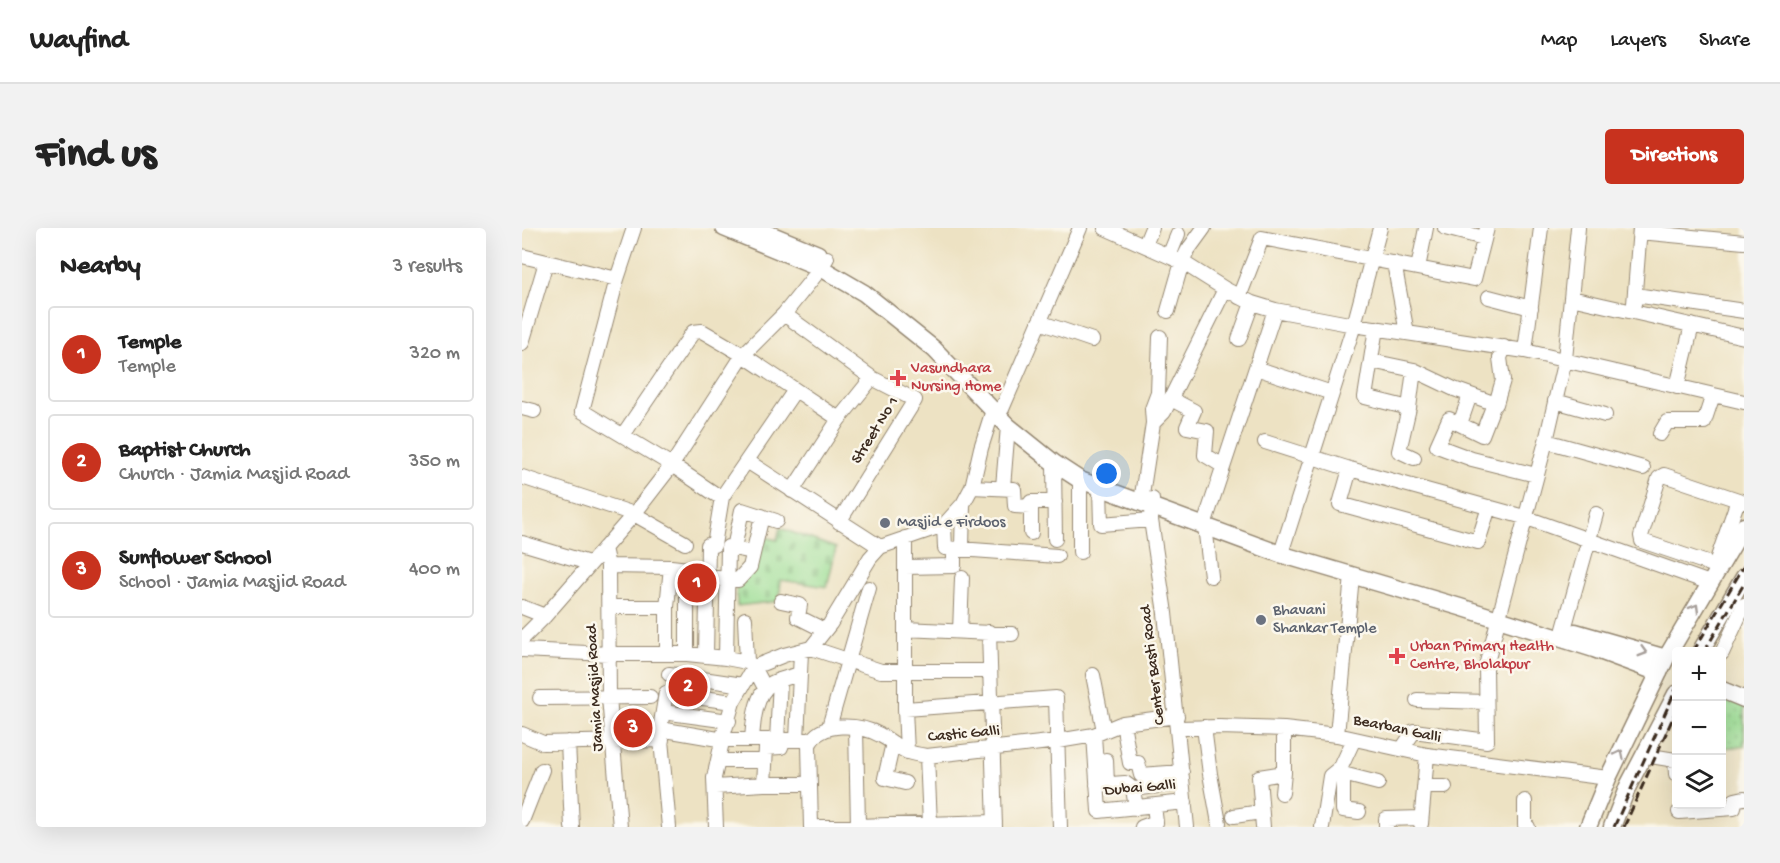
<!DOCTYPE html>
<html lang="en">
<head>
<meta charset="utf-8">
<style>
	:root { --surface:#fff; --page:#f2f2f2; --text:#222; --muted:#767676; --line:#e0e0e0; --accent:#c8321e }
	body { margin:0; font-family:"Gochi Hand",sans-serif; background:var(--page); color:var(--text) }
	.controls { position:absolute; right:18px; bottom:18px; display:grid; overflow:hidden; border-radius:6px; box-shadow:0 6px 24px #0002 }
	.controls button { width:54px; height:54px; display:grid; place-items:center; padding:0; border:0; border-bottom:2px solid var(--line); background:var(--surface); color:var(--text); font:30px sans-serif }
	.you { position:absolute; left:585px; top:246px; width:21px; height:21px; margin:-15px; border:4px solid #fff; border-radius:50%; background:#1a73e8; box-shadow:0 0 0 9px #1a73e833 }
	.badge { display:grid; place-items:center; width:39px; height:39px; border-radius:50%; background:var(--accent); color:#fff; font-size:20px; font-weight:700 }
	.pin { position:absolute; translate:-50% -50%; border:3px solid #fff; box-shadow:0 2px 6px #0006 }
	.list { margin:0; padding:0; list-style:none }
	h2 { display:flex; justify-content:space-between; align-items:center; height:78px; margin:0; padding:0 24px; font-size:26px }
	h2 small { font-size:20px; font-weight:400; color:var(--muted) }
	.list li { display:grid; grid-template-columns:39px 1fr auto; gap:18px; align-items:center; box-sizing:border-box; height:96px; margin:0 12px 12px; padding:0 12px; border:2px solid var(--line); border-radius:6px }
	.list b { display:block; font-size:22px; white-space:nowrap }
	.list p { margin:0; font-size:20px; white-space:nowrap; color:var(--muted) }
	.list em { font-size:20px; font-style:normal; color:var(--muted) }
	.icon { flex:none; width:33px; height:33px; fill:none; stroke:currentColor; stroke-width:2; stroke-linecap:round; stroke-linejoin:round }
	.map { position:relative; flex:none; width:1222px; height:599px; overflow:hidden; border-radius:6px }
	header { display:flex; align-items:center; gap:36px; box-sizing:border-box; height:84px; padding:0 30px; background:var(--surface); border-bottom:2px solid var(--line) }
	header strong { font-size:28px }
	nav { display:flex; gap:33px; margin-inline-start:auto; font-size:21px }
	.intro { display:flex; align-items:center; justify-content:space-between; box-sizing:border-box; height:144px; padding:0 36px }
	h1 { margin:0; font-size:42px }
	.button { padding:15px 27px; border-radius:6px; background:var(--accent); color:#fff; font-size:21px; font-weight:700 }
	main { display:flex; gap:36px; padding:0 36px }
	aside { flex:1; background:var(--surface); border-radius:6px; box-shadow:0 6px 24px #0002 }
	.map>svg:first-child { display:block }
</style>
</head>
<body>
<header>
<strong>Wayfind</strong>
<nav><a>Map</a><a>Layers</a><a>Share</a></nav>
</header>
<div class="intro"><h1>Find us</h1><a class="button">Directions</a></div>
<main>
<aside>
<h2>Nearby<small>3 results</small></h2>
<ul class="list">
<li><span class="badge">1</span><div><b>Temple</b><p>Temple</p></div><em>320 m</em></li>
<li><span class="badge">2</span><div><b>Baptist Church</b><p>Church · Jamia Masjid Road</p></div><em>350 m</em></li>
<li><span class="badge">3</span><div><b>Sunflower School</b><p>School · Jamia Masjid Road</p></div><em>400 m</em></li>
</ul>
</aside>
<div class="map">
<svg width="1222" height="599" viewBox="0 0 1222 599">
	<defs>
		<pattern id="cemetery-stones" width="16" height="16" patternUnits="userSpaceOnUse" patternTransform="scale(1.5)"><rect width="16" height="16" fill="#9cde95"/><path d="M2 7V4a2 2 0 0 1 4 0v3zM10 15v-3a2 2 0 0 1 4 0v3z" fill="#87bf80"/></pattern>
		<pattern id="park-dots" width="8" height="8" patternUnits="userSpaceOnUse" patternTransform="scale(1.5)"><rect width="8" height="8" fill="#9cde95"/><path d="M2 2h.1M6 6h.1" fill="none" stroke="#87bf80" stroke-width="1.8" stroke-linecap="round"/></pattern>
	</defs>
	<rect width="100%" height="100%" fill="#fbf7ec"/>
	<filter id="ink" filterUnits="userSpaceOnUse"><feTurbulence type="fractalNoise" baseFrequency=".0167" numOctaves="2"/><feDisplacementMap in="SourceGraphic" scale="12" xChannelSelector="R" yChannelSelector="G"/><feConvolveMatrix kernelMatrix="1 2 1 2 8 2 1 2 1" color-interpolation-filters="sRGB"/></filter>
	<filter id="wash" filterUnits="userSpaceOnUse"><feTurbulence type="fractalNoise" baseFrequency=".008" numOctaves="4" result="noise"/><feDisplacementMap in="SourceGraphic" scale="24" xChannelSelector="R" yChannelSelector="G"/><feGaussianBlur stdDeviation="1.35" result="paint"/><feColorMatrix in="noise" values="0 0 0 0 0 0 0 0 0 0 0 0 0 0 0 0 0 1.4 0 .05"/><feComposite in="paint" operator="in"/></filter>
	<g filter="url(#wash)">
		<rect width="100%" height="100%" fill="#ede2c3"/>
		<path fill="url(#cemetery-stones)" stroke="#6c845a" stroke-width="1.5" d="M258,300L314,320L305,359L259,352L257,373L215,378L214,354L239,308L255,312Z"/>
		<path fill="url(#park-dots)" stroke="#6c845a" stroke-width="1.5" d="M1200,468L1222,475V518L1200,520Z"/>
	</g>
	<g filter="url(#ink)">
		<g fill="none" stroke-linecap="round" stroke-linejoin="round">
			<g stroke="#948670" stroke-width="16">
				<path id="minor" d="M583,0L660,34L703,61L730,75L753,82L832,97L1003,123L1222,174
					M923,0L962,10
					M1118,4L1222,14
					M623,17L630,0
					M0,28L95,51L60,183L150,237L193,266L200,269L273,162
					M647,28L656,6
					M872,35L885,105
					M896,40L904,0
					M95,51L112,0
					M1113,67L1222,83
					M717,69L740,10L952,51L965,0
					M967,69L1009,80
					M1049,70L1222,109
					M1112,76L1118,0
					M646,83L660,34L666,22L682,0
					M262,86L350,150L393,172L317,294
					M517,94L570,112
					M854,100L843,169L887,180
					M717,111L730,75
					M0,115L24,34
					M1003,123L1019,0
					M849,133L892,142L932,161L974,176L981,152L978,130L982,119
					M734,140L810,165
					M892,142L887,180L877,223L892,230
					M1155,159L1170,97
					M649,171L672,183L665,199L685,203L683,227L701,238
					M1033,173L1083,187
					M972,176L960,207L927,191L915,218L950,231L1014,247
					M0,180L12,183
					M480,181L558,0
					M631,195L630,181L636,165L638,109
					M938,196L948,167
					M1138,206L1145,194H1182L1191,167
					M101,207L171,104L180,103L221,127L317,191
					M1024,213L1121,240
					M743,214L828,241L1002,289L1188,355
					M225,233L358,319
					M532,235L533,311
					M828,241L818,276L956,314L967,279
					M0,249L112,286L163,315
					M450,259L492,261L493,278L509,279V274H533
					M481,259L486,198
					M578,261L579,296L629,292
					M270,263L317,191L350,150
					M620,267L631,195L642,184L703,61
					M630,271L629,292L643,385L665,599
					M1216,272L1194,335L1191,337L1120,313L1119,308L1137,250L1142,247L1222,274
					M509,279V305
					M684,291L753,82
					M422,297L423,320L535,328
					M683,298L689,348
					M383,310V481L385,524
					M0,315L67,335
					M761,319L832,97L858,0
					M82,320L86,338L87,469L98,599
					M212,320L220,282L254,293
					M440,320L441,276
					M558,324V252
					M86,338L149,339L184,343
					M383,339L432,338V321
					M195,350L216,352L228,339L240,288
					M165,365V426
					M259,373L278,377L276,389L302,402
					M0,379L23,388
					M87,379H145
					M223,391L225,434
					M383,401L490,406
					M1042,401L1074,286
					M438,403L440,350
					M467,404L473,599
					M0,411L23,388L112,286L150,237L221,127L262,86L299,40L305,30
					M289,420L359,443H467
					M0,422L87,426H165L204,430L225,434L232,439L243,460
					M1200,425L1222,377
					M145,426V379L149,339
					M184,427L186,317H192L200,269
					M204,430L206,319L231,324
					M147,446L221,457
					M571,447L582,503
					M18,470L128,469
					M895,472L964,474
					M383,481L534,470L538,599
					M141,484L207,493
					M601,495L608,535H616L619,547L660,544
					M307,499L347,360
					M682,499L688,546L697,595
					M334,500L336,598
					M657,500L697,499L762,501L815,507L905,527L1086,550
					M138,501L202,512H290
					M0,506L21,515L140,512
					M572,507L577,583L663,574
					M815,507L830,348
					M230,512C231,495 233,465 250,455C258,451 269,449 277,446
					M255,512L258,452
					M275,512L279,424
					M46,514L50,599
					M371,515L363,550L383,555
					M880,521L892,503L965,513L964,438L1024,213L1043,131L1056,0
					M1123,527L1153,532L1154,546
					M405,528L408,596
					M584,532L585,556
					M197,533H243
					M819,539L821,546V582L837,584
					M821,546L856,555
					M242,556L244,520L259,519L260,516
					M575,557L603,555L611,561L614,580
					M193,559L242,556H288
					M902,559H923
					M611,561L660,555
					M760,565L762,545
					M1003,573V597L1006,599
					M1157,584L1212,580L1213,572L1222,570
					M712,588L739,584
					M0,593L20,542
					M899,596L905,527
					M147,599L138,501L144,465L211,474
					M194,599L192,550L202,505L211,474L232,439L262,427L289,420L308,396L348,330L358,319L422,297L441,276L450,259L459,220L471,182
					M289,599L287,517C298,492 338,496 358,507C368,512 376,520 386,524C392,526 399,527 405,528L536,513L572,507L601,495L655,488
					M298,599L473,594
					M620,599L634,594L632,578
					M741,599L737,549L762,545V501
					M800,599L808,548L819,539L832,511
					M864,599V591L899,590"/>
			</g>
			<g stroke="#948670" stroke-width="19">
				<path id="major" d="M202,0L299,40L342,65L412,121L486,198L532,235L558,252L758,326L938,379L1072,421L1137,445
					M233,0L296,26
					M1053,404L1144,430
					M1178,424L1222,349
					M1200,462L1222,471
					M1066,599L1086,550L1144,430L1222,298
					M1090,599L1106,558L1154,466"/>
			</g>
			<use href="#minor" stroke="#fff" stroke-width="14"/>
			<use href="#major" stroke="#fff" stroke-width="16"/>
			<path stroke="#3b2a1e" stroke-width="3" stroke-dasharray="9 4.5" stroke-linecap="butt" d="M1171,424L1222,338
				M1182,424L1222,356
				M1092,599L1154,461
				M1102,599L1154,483"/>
		</g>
		<defs><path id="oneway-chevron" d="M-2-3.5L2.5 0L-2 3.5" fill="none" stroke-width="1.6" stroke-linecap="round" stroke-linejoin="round" transform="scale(1.5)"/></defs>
		<g stroke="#a79f9a">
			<use href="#oneway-chevron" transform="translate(1173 380) rotate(-60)"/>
			<use href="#oneway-chevron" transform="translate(1121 424) rotate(16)"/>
			<use href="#oneway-chevron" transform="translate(1098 526) rotate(-64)"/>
		</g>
	</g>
	<g fill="#e0444e" stroke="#fbf7ec" stroke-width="2">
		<path d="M373 141h6v6h6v6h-6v6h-6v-6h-6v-6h6z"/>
		<path d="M872 419h6v6h6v6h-6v6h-6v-6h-6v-6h6z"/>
	</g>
	<g fill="#6b7280" stroke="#fbf7ec" stroke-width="2">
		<circle cx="363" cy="295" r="6"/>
		<circle cx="739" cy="392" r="6"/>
	</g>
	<g text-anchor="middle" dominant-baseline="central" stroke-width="5" stroke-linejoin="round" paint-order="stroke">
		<g font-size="16" fill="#be3a42" stroke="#fbf7ec" text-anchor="start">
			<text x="389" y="141">Vasundhara<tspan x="389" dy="18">Nursing Home</tspan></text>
			<text x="888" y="419">Urban Primary Health<tspan x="888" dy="18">Centre, Bholakpur</tspan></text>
		</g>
		<g font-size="16" fill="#3b2a1e" stroke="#fbf7ec">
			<text transform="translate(354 203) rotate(-58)">Street No 1</text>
			<text transform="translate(632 437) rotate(-97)">Center Basti Road</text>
			<text transform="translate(74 460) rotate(-93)">Jamia Masjid Road</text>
			<text transform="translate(875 502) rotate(12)">Bearban Galli</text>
			<text transform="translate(442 507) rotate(-5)">Castic Galli</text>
			<text transform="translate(618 561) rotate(-5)">Dubai Galli</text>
		</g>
		<g font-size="16" fill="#5b616d" stroke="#fbf7ec" text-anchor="start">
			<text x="375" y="295">Masjid e Firdoos</text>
			<text x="751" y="383">Bhavani<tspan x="751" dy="18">Shankar Temple</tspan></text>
		</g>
	</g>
</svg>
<div class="controls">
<button>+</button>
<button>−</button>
<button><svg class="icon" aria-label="layers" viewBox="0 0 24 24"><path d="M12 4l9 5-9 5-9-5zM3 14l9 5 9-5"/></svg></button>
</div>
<div class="you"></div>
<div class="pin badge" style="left:175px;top:355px">1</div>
<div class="pin badge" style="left:166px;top:459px">2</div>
<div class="pin badge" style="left:111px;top:500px">3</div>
</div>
</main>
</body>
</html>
